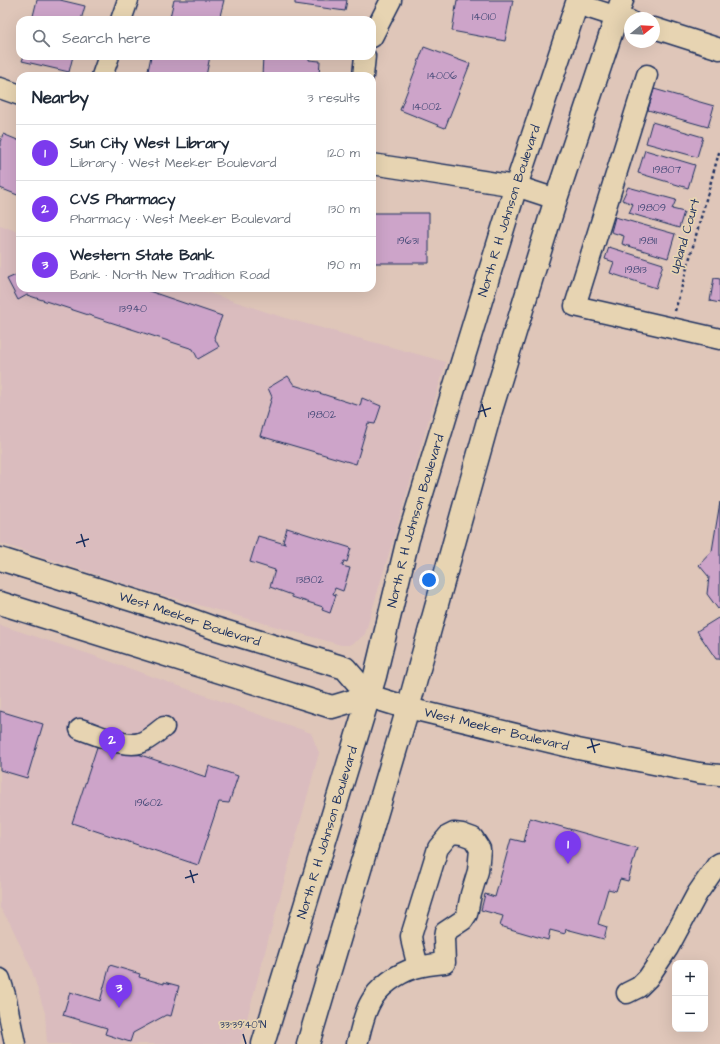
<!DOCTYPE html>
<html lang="en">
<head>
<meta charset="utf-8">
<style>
	:root { --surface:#fff; --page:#f2f2f3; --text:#1f2937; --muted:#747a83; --line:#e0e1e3; --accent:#7c3aed }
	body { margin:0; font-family:"Architects Daughter",sans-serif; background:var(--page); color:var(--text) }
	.controls { position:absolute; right:12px; bottom:12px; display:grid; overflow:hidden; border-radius:8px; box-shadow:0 4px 16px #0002 }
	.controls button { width:36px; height:36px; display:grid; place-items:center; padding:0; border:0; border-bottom:1px solid var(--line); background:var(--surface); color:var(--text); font:20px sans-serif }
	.compass { position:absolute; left:624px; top:12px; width:36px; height:36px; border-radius:50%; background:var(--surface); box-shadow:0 4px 16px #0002; rotate:72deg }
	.you { position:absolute; left:429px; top:580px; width:14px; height:14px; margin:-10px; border:3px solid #fff; border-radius:50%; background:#1a73e8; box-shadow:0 0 0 6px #1a73e833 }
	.badge { display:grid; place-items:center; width:26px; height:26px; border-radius:50%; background:var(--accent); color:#fff; font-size:13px; font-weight:700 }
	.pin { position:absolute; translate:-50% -33px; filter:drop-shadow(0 1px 2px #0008) }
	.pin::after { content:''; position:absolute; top:21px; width:14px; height:12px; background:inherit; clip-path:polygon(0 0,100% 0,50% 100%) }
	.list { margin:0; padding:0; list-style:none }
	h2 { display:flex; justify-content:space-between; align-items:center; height:52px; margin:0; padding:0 16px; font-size:17px }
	h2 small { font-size:13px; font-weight:400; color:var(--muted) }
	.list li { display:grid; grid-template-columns:26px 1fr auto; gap:12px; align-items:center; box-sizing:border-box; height:56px; padding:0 16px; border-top:1px solid var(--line) }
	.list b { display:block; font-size:15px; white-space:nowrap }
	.list p { margin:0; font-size:13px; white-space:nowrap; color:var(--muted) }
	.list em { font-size:13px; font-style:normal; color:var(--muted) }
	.icon { flex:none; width:22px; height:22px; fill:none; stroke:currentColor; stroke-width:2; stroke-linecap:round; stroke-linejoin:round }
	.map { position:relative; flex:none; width:720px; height:1044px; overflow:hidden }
	.search { position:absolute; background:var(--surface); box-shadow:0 4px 16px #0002; left:16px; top:16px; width:360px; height:44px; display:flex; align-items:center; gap:10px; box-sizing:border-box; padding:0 14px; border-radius:12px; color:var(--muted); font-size:15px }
	.panel { position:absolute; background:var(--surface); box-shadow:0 4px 16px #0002; left:16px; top:72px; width:360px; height:220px; border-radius:12px }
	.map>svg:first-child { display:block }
</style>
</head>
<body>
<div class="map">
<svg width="720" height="1044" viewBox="0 0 720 1044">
	<rect width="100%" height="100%" fill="#dfc6b9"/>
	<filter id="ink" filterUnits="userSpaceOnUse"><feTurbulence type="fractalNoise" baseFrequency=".025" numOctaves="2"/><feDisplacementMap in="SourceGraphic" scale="8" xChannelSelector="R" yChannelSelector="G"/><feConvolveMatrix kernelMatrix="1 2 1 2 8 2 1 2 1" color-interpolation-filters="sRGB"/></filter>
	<g filter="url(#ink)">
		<path fill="#dabcbe" d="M0,225L20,232V288H194L285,318L446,362L365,634L357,641L349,645H341L135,587L0,543Z
			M0,625L89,654L311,733L319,753L240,1044H47L45,1013L31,968L10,923L0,908Z"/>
		<path fill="#cda4c9" stroke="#1b2f5e" d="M37,0H60L85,6L81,20H32Z
			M174,0H224L219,20H183L170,17Z
			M295,0H347L345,11L295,4Z
			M457,0H513L505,41L452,31Z
			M424,47L470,64L445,128L400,110Z
			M24,56H73L69,72L22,61Z
			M151,56H210L206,76H147Z
			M263,56H309V60L320,61L319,76H262Z
			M654,89L714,106L708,127L648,110Z
			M652,122L703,137L697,157L646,143Z
			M3,134L20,141V196L0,188V142Z
			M645,150L695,165L688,188L638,173Z
			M628,187L676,200L672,209L684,212L679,228L629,213L633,204L622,200Z
			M372,213H429V263H372Z
			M615,217L675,234L668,258L622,244L624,236L611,232Z
			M609,247L663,264L656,288L610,273L614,262L605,259Z
			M20,263V288H140L222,316L214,337L219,347L198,359L193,349L27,295L18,300L7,279L16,275Z
			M714,278L720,279V303L710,301Z
			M288,376L294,385L360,406L362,398L381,406L375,424L368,423L356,464L260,436L272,397L268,388Z
			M720,502V607L718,609L707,594L709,577L699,565L712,551Z
			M287,528L351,548L347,562L344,561L342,566L350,568L343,591L335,588L333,594L336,595L330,613L322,610L323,607L292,597V595L270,587L275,570L250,562L258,536L285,544V543L283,542Z
			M718,618L720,620V659H716L697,631Z
			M0,711L43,724L27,778L0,770Z
			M99,741L206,777L209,766L238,776L229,803L219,802L198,865L72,823Z
			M530,818L637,848L628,881L620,879L616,891L608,889L598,924L607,927L604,939L566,929L565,934L550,930L548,940L500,926L503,916L481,910L485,894L495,897L511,839L524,842Z
			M110,965L140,974L139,977L164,984V982L179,986L171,1016L166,1015L133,1033L130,1042L105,1034L107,1028L63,1015L70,992L100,1001Z"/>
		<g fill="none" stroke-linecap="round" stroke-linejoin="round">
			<g stroke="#1b2f5e" stroke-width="23">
				<g id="minor">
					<path d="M577,4L630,21"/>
					<path d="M121,20L128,0"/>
					<path d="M654,28L720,49"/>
					<path d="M372,37L391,0"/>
					<path d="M647,75L575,306L720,339"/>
					<path d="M102,76L109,56"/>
					<path d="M363,76L365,56"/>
					<path d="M0,88L20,95"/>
					<path d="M372,164L516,186L556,199"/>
					<path id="s1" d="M408,708L578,749L699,773L720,775"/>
					<path d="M80,729C96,734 124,748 140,743C149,740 157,732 164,727"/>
					<path d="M0,979L5,995L15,1044"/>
					<path d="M627,993L639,987L648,978L668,948L697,894L717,865L720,863"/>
					<path d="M357,1044C361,1030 363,1016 370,1003C378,987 398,973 415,968C425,965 435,964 445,963L444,938L445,932L463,920L467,914L471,894L478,871L480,849L473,838L462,834L454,833L448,836L438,848L411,936L412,943L418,967"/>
				</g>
			</g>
			<g stroke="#1b2f5e" stroke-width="25">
				<g id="major">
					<path id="s2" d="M0,559L161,609L214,628L345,668L369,696"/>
					<path d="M0,603L332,707L369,696L408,708"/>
					<path id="s3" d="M263,1044L375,676L408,539L516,186L578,0"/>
					<path d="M308,1044L408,708L491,410L556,199L622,0"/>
				</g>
			</g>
			<path stroke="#1b2f5e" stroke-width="2.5" stroke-dasharray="3 3" stroke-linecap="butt" d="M675,311L720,149"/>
			<use href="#minor" stroke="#e7d4b2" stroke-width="20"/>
			<use href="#major" stroke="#e7d4b2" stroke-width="22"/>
		</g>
	</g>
	<path fill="none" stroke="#1b2f5e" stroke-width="1.5" d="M482,404L486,417M478,412L491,408M81,534L85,547M76,543L89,539M591,739L595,753M587,748L600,744M190,870L194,883M185,878L198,874M243,1034L246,1044"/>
	<g text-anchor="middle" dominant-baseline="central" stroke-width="3.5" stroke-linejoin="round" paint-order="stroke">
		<g font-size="11" fill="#484c79">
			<text x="484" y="16">14010</text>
			<text x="442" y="75">14006</text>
			<text x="427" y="106">14002</text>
			<text x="667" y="169">19807</text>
			<text x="652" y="207">19809</text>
			<text x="408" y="240">19631</text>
			<text x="648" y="240">19811</text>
			<text x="636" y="269">19813</text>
			<text x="133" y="308">13940</text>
			<text x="322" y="414">19802</text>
			<text x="310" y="579">13802</text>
			<text x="149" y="802">19602</text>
		</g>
		<g font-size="13" fill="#1b2f5e" stroke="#e7d4b2">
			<text stroke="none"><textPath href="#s3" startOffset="869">North R H Johnson Boulevard</textPath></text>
			<text transform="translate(685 236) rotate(-74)">Upland Court</text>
			<text stroke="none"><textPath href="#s3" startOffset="545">North R H Johnson Boulevard</textPath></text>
			<text stroke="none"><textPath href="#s2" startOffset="199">West Meeker Boulevard</textPath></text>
			<text stroke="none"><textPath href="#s1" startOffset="91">West Meeker Boulevard</textPath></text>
			<text stroke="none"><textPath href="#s3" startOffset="221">North R H Johnson Boulevard</textPath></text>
		</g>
	</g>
	<g font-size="10" text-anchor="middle" fill="#1b2f5e" stroke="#e7d4b2" stroke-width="3.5" stroke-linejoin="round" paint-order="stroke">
		<text x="243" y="1028">33°39'40"N</text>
	</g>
</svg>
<div class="controls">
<button>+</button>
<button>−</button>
</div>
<svg class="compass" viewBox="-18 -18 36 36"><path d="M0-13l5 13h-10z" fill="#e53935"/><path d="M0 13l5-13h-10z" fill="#747a83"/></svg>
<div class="you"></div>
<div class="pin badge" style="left:568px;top:864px">1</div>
<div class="pin badge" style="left:112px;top:760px">2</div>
<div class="pin badge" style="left:119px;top:1008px">3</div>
<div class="search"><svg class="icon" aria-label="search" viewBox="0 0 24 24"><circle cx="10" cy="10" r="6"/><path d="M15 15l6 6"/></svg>Search here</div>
<section class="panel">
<h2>Nearby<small>3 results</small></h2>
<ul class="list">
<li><span class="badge">1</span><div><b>Sun City West Library</b><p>Library · West Meeker Boulevard</p></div><em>120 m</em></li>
<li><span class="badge">2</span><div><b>CVS Pharmacy</b><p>Pharmacy · West Meeker Boulevard</p></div><em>130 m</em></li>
<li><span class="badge">3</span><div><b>Western State Bank</b><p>Bank · North New Tradition Road</p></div><em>190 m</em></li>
</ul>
</section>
</div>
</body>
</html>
